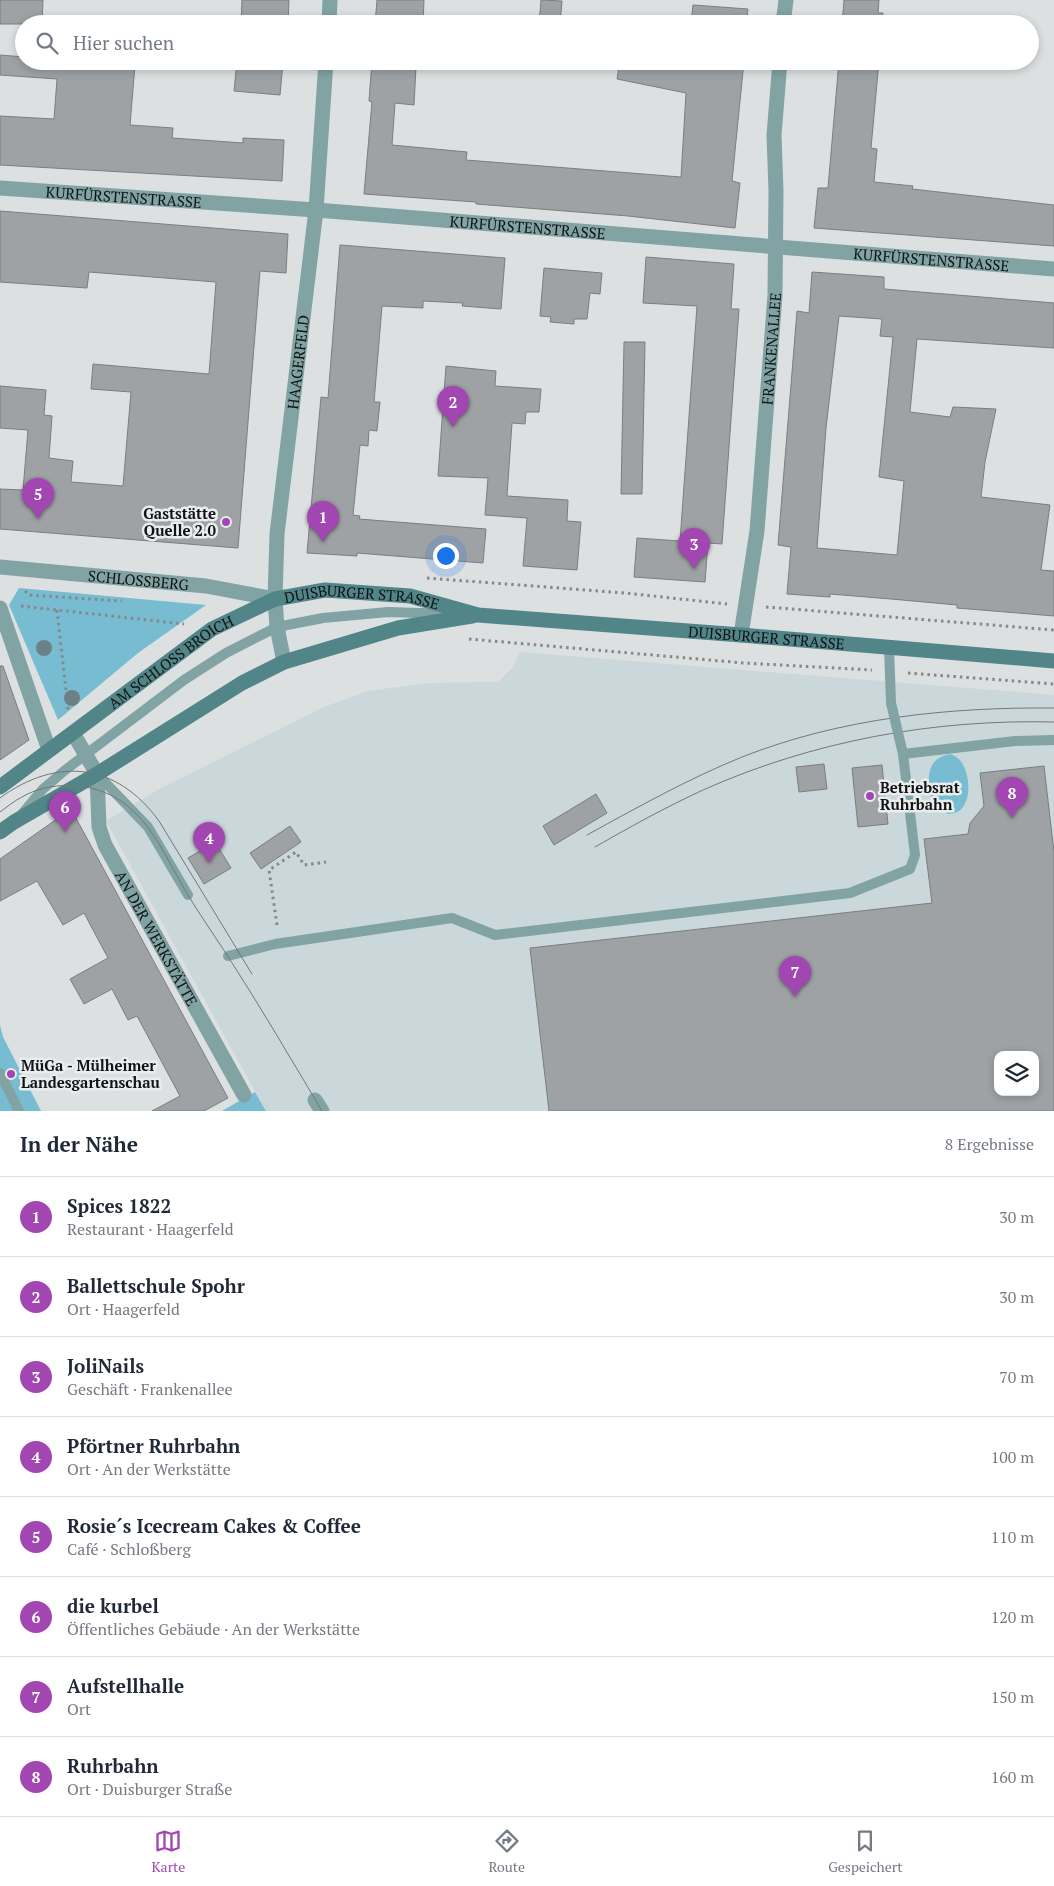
<!DOCTYPE html>
<html lang="de">
<head>
<meta charset="utf-8">
<style>
	:root { --surface:#fff; --page:#f6f6f7; --text:#1f2937; --muted:#747a83; --line:#e0e1e3; --accent:#a247b2 }
	body { margin:0; font-family:"PT Serif",serif; background:var(--page); color:var(--text) }
	.controls { position:absolute; right:15px; bottom:15px; display:grid; overflow:hidden; border-radius:10px; box-shadow:0 2px 8px #0003 }
	.controls button { width:45px; height:45px; display:grid; place-items:center; padding:0; border:0; border-bottom:1px solid var(--line); background:var(--surface); color:var(--text); font:25px sans-serif }
	.you { position:absolute; left:445px; top:555px; width:18px; height:18px; margin:-12px; border:4px solid #fff; border-radius:50%; background:#1a73e8; box-shadow:0 0 0 8px #1a73e833 }
	.badge { display:grid; place-items:center; width:32px; height:32px; border-radius:50%; background:var(--accent); color:#fff; font-size:16px; font-weight:700 }
	.pin { position:absolute; translate:-50% -41px; filter:drop-shadow(0 1px 2px #0008) }
	.pin::after { content:''; position:absolute; top:26px; width:18px; height:15px; background:inherit; clip-path:polygon(0 0,100% 0,50% 100%) }
	.list { margin:0; padding:0; list-style:none }
	h2 { display:flex; justify-content:space-between; align-items:center; height:65px; margin:0; padding:0 20px; font-size:21px }
	h2 small { font-size:16px; font-weight:400; color:var(--muted) }
	.list li { display:grid; grid-template-columns:32px 1fr auto; gap:15px; align-items:center; box-sizing:border-box; height:80px; padding:0 20px; border-top:1px solid var(--line) }
	.list b { display:block; font-size:19px; white-space:nowrap }
	.list p { margin:0; font-size:16px; white-space:nowrap; color:var(--muted) }
	.list em { font-size:16px; font-style:normal; color:var(--muted) }
	.icon { flex:none; width:28px; height:28px; fill:none; stroke:currentColor; stroke-width:2; stroke-linecap:round; stroke-linejoin:round }
	.map { position:relative; flex:none; width:1054px; height:1111px; overflow:hidden }
	.search { position:absolute; background:var(--surface); box-shadow:0 2px 8px #0003; left:15px; right:15px; top:15px; height:55px; display:flex; align-items:center; gap:12px; box-sizing:border-box; padding:0 18px; border-radius:28px; color:var(--muted); font-size:19px }
	.sheet { height:705px; background:var(--surface) }
	nav { display:flex; justify-content:space-around; align-items:center; box-sizing:border-box; height:70px; border-top:1px solid var(--line); background:var(--surface); font-size:14px; color:var(--muted) }
	nav a { display:grid; justify-items:center; gap:2px }
	nav .on { color:var(--accent) }
	.map>svg:first-child { display:block }
</style>
</head>
<body>
<div class="map">
<svg width="1054" height="1111" viewBox="0 0 1054 1111">
	<rect width="100%" height="100%" fill="#dce0e1"/>
	<path fill="#cad7db" fill-rule="evenodd" d="M520,652L1054,695V1111H266L106,821L161,788L324,707L368,691L428,683L498,682L513,667ZM998,1055H1035V1092H998Z"/>
	<path fill="#77bcd1" d="M19,588L206,605L138,653L58,720L9,605Z
		M950,754C955,756 959,758 962,763C970,776 972,801 959,811C956,813 951,814 948,814L934,806C927,785 923,759 950,754Z
		M0,1025L3,1037L41,1111H0Z
		M255,1092L266,1111H222Z"/>
	<path fill="#9fa2a4" stroke="#7b7d80" fill-rule="evenodd" d="M0,0H43L42,24H0Z
		M242,0H289L288,24H241Z
		M377,0H424L423,24H375Z
		M541,0L562,1L560,24H539Z
		M844,0H879L878,13H883L882,24H842Z
		M693,5L748,9L746,24H691Z
		M0,55L24,57V61H84L135,65L130,125L173,128L172,138L243,143V138L284,140L282,181L0,165V116L54,119L57,79L0,75Z
		M237,61L283,62L280,95L234,91Z
		M372,61H420L419,67H416L414,105L395,103L392,145L467,152L466,160L681,177L686,93L617,79L620,61H645L688,70L689,61H744L732,181L740,183L735,228L628,216L476,204V202L364,194L372,102L369,101Z
		M536,61H557V68L536,64Z
		M839,61H879L871,148L877,149L874,182L913,186L912,189L1054,205V246L814,228L818,188H828Z
		M0,211L288,234L286,273L260,271L238,548L0,529V489L23,490L28,430L0,428V386L46,390L44,415L52,416L49,458L73,461L71,482L123,486L131,392L91,389L93,364L209,374L216,282L89,272L87,288L0,282Z
		M340,245L505,258L501,309L462,306L463,303L423,301V308L382,306L374,402H380L377,431L369,430L368,446L360,445L353,515L360,516L359,519L486,529L483,563L357,553V556L307,553L321,397L328,398Z
		M646,257L734,264L731,309H739L722,544L708,543L705,582L634,577L637,538L680,541L697,306L643,303Z
		M544,268L602,273L600,294L590,293L587,319H574V324L550,322L551,317L540,316Z
		M812,272L884,277V289L1054,303V348L917,339L910,412L950,417L953,407L996,409L985,462L981,497L1050,505L1041,570L1054,571V616L957,608V605L891,599L830,594V597L787,594L791,547L778,545L797,311L809,313ZM839,316L882,319L880,336L893,337L879,477L904,481L897,555L817,548L826,428Z
		M624,342H645L642,494H621Z
		M446,366L496,371L495,386L541,389L539,412H526L525,424L512,423L507,496L568,500L567,521L581,522L577,570L523,566L527,518L485,515L488,478L438,476Z
		M0,666H3L29,740L0,760Z
		M824,764L827,789L799,792L796,767Z
		M882,765L888,824L858,827L852,768Z
		M1044,766L1054,852V1111H549L530,948L932,903L924,839L968,834L970,823L984,806L980,773ZM998,1055H1035V1092H998Z
		M596,794L607,813L554,845L543,826Z
		M71,809L228,1098L204,1111H152L180,1096L137,1016L128,1020L112,989L84,1004L70,979L108,958L84,913L63,925L37,881L0,901V859Z
		M290,826L301,842L261,869L250,853Z
		M215,842L231,868L204,884L188,858Z"/>
	<g fill="none" stroke-linecap="round" stroke-linejoin="round">
		<path stroke="#868889" stroke-width="3" stroke-dasharray="2.5 4" stroke-linecap="butt" d="M427,578L625,593L727,604
			M25,591L29,595L122,601
			M21,606L184,624
			M766,607L1054,630
			M57,610L68,708L66,712
			M469,639L744,663L872,670
			M908,673L1054,684
			M277,925L269,870L296,852L304,865L326,862"/>
		<path stroke="#81a3a4" stroke-width="10" d="M889,647L891,703
			M97,774L148,827L188,895
			M22,814L43,789L64,771L184,680L226,653L277,627L323,618L388,612L451,614
			M228,956L275,944L452,918L495,935L850,893L910,869L915,855L903,754L1015,741L1054,740
			M0,1073L19,1111"/>
		<g stroke="#81a3a4" stroke-width="15">
			<path d="M329,24L330,0"/>
			<path d="M783,24L786,0"/>
			<path id="s1" d="M0,188L316,210L1054,269"/>
			<path id="s2" d="M0,567L206,586L275,599"/>
			<path d="M0,608L49,750"/>
			<path id="s3" d="M741,635L757,531L775,295L776,191L774,135L780,61"/>
			<path id="s4" d="M284,662L277,627L275,599L277,534L316,210L326,61"/>
			<path id="s5" d="M73,733L97,774L99,827L105,845L244,1095"/>
			<path d="M315,1100L322,1111"/>
		</g>
		<g stroke="#518588" stroke-width="15">
			<path id="s6" d="M0,787L212,629L275,599L325,590L410,596L478,615L741,635L1054,661"/>
			<path d="M0,832L14,822L97,774L242,683L284,662L398,628L472,616"/>
		</g>
		<path stroke="#747778" stroke-width="1" d="M0,798C57,756 117,763 159,821L252,974
			M0,812C7,807 14,801 22,797C49,781 89,782 116,798C152,819 167,861 188,895C200,915 214,935 227,955C260,1006 291,1059 322,1111
			M587,835C638,807 688,779 742,757C841,718 949,707 1054,708
			M595,847C630,827 666,807 703,790C813,741 933,719 1054,722"/>
		<path stroke="#81a3a4" stroke-width="10" d="M891,703L903,754"/>
	</g>
	<g fill="#6b8087">
		<circle cx="44" cy="648" r="8"/>
		<circle cx="72" cy="698" r="8"/>
	</g>
	<g fill="#a247b2" stroke="#e9edee" stroke-width="2">
		<circle cx="226" cy="522" r="5"/>
		<circle cx="870" cy="796" r="5"/>
		<circle cx="11" cy="1074" r="5"/>
	</g>
	<g text-anchor="middle" dominant-baseline="central" stroke-width="5" stroke-linejoin="round" paint-order="stroke">
		<g font-size="15" fill="#111213" stroke="#e9edee">
			<text stroke="none"><textPath href="#s1" startOffset="124">KURFÜRSTENSTRASSE</textPath></text>
			<text stroke="none"><textPath href="#s1" startOffset="529">KURFÜRSTENSTRASSE</textPath></text>
			<text stroke="none"><textPath href="#s1" startOffset="934">KURFÜRSTENSTRASSE</textPath></text>
			<text stroke="none"><textPath href="#s3" startOffset="288">FRANKENALLEE</textPath></text>
			<text stroke="none"><textPath href="#s4" startOffset="302">HAAGERFELD</textPath></text>
			<text stroke="none"><textPath href="#s2" startOffset="139">SCHLOSSBERG</textPath></text>
			<text stroke="none"><textPath href="#s6" startOffset="422">DUISBURGER STRASSE</textPath></text>
			<text stroke="none"><textPath href="#s6" startOffset="830">DUISBURGER STRASSE</textPath></text>
			<text stroke="none"><textPath href="#s6" startOffset="212">AM SCHLOSS BROICH</textPath></text>
			<text stroke="none"><textPath href="#s5" startOffset="226">AN DER WERKSTÄTTE</textPath></text>
		</g>
		<g font-size="15" font-weight="bold" fill="#111213" stroke="#e9edee" text-anchor="start">
			<text x="216" y="513" text-anchor="end">Gaststätte<tspan x="216" dy="17">Quelle 2.0</tspan></text>
			<text x="880" y="787">Betriebsrat<tspan x="880" dy="17">Ruhrbahn</tspan></text>
			<text x="21" y="1065">MüGa - Mülheimer<tspan x="21" dy="17">Landesgartenschau</tspan></text>
		</g>
	</g>
</svg>
<div class="controls">
<button><svg class="icon" aria-label="layers" viewBox="0 0 24 24"><path d="M12 4l9 5-9 5-9-5zM3 14l9 5 9-5"/></svg></button>
</div>
<div class="you"></div>
<div class="pin badge" style="left:323px;top:542px">1</div>
<div class="pin badge" style="left:453px;top:427px">2</div>
<div class="pin badge" style="left:694px;top:569px">3</div>
<div class="pin badge" style="left:209px;top:863px">4</div>
<div class="pin badge" style="left:38px;top:519px">5</div>
<div class="pin badge" style="left:65px;top:832px">6</div>
<div class="pin badge" style="left:795px;top:997px">7</div>
<div class="pin badge" style="left:1012px;top:818px">8</div>
<div class="search"><svg class="icon" aria-label="search" viewBox="0 0 24 24"><circle cx="10" cy="10" r="6"/><path d="M15 15l6 6"/></svg>Hier suchen</div>
</div>
<section class="sheet">
<h2>In der Nähe<small>8 Ergebnisse</small></h2>
<ul class="list">
<li><span class="badge">1</span><div><b>Spices 1822</b><p>Restaurant · Haagerfeld</p></div><em>30 m</em></li>
<li><span class="badge">2</span><div><b>Ballettschule Spohr</b><p>Ort · Haagerfeld</p></div><em>30 m</em></li>
<li><span class="badge">3</span><div><b>JoliNails</b><p>Geschäft · Frankenallee</p></div><em>70 m</em></li>
<li><span class="badge">4</span><div><b>Pförtner Ruhrbahn</b><p>Ort · An der Werkstätte</p></div><em>100 m</em></li>
<li><span class="badge">5</span><div><b>Rosie´s Icecream Cakes &amp; Coffee</b><p>Café · Schloßberg</p></div><em>110 m</em></li>
<li><span class="badge">6</span><div><b>die kurbel</b><p>Öffentliches Gebäude · An der Werkstätte</p></div><em>120 m</em></li>
<li><span class="badge">7</span><div><b>Aufstellhalle</b><p>Ort</p></div><em>150 m</em></li>
<li><span class="badge">8</span><div><b>Ruhrbahn</b><p>Ort · Duisburger Straße</p></div><em>160 m</em></li>
</ul>
</section>
<nav>
<a class="on"><svg class="icon" aria-label="map" viewBox="0 0 24 24"><path d="M3 6l6-2 6 2 6-2v14l-6 2-6-2-6 2zM9 4v14M15 6v14"/></svg>Karte</a>
<a><svg class="icon" aria-label="directions" viewBox="0 0 24 24"><path d="M12 3l9 9-9 9-9-9zM9 14v-3h6M13 9l2 2-2 2"/></svg>Route</a>
<a><svg class="icon" aria-label="saved" viewBox="0 0 24 24"><path d="M7 4h10v16l-5-4-5 4z"/></svg>Gespeichert</a>
</nav>
</body>
</html>
